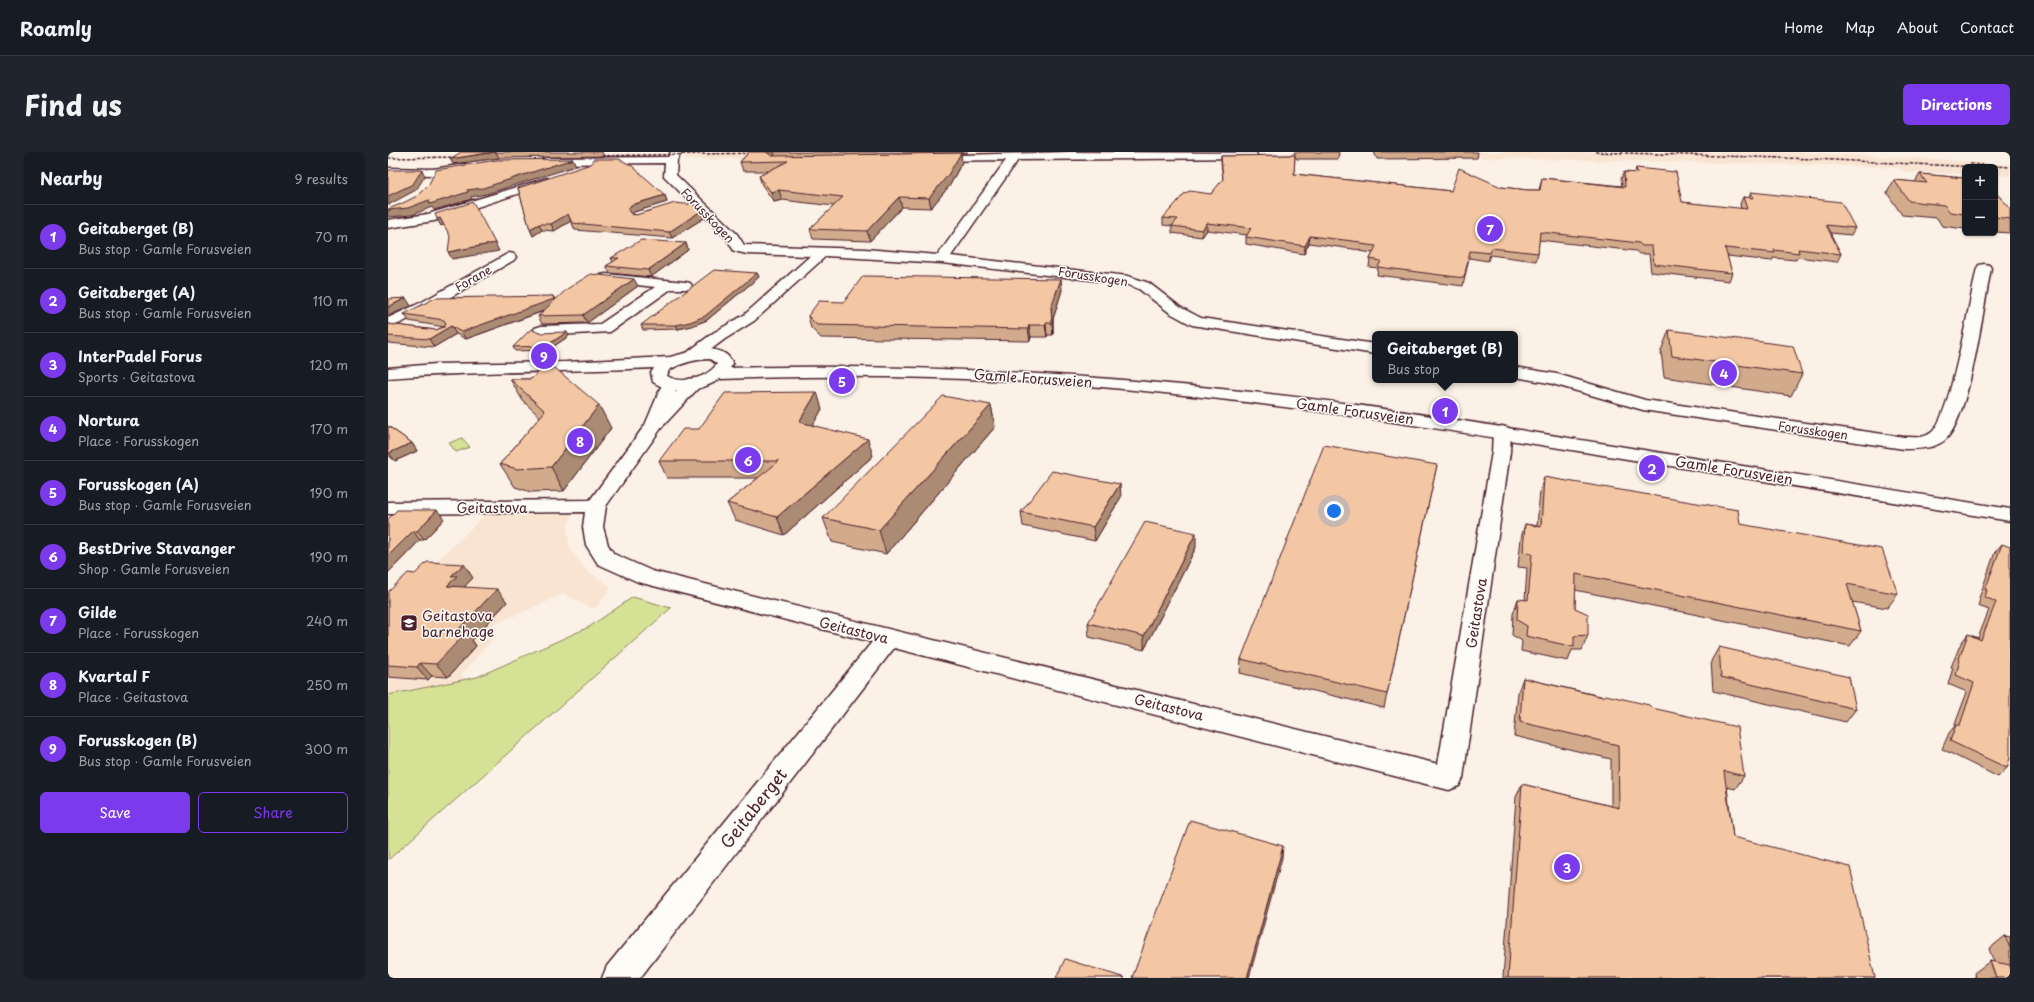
<!DOCTYPE html>
<html lang="en">
<head>
<meta charset="utf-8">
<style>
	:root { --surface:#171b24; --page:#20242c; --text:#f1f3f6; --muted:#9ea1a6; --line:#363941; --accent:#7c3aed }
	body { margin:0; font-family:"Playpen Sans",sans-serif; background:var(--page); color:var(--text) }
	.controls { position:absolute; right:12px; top:12px; display:grid; overflow:hidden; border-radius:6px; box-shadow:0 1px 3px #0004 }
	.controls button { width:36px; height:36px; display:grid; place-items:center; padding:0; border:0; border-bottom:1px solid var(--line); background:var(--surface); color:var(--text); font:20px sans-serif }
	.you { position:absolute; left:946px; top:359px; width:14px; height:14px; margin:-10px; border:3px solid #fff; border-radius:50%; background:#1a73e8; box-shadow:0 0 0 6px #1a73e833 }
	.badge { display:grid; place-items:center; width:26px; height:26px; border-radius:50%; background:var(--accent); color:#fff; font-size:13px; font-weight:700 }
	.pin { position:absolute; translate:-50% -50%; border:2px solid #fff; box-shadow:0 1px 4px #0006 }
	.popup { position:absolute; left:984px; top:179px; width:146px; height:52px; box-sizing:border-box; display:grid; place-content:center; border-radius:6px; background:var(--surface); filter:drop-shadow(0 1px 3px #0005); font-size:13px; white-space:nowrap; color:var(--muted) }
	.popup b { font-size:15px; color:var(--text) }
	.popup::after { content:''; position:absolute; left:50%; top:100%; margin-left:-8px; border:8px solid transparent; border-top-color:var(--surface) }
	.list { margin:0; padding:0; list-style:none }
	h2 { display:flex; justify-content:space-between; align-items:center; height:52px; margin:0; padding:0 16px; font-size:17px }
	h2 small { font-size:13px; font-weight:400; color:var(--muted) }
	.list li { display:grid; grid-template-columns:26px 1fr auto; gap:12px; align-items:center; box-sizing:border-box; height:64px; padding:0 16px; border-top:1px solid var(--line) }
	.list b { display:block; font-size:15px; white-space:nowrap }
	.list p { margin:0; font-size:13px; white-space:nowrap; color:var(--muted) }
	.list em { font-size:13px; font-style:normal; color:var(--muted) }
	.actions { display:flex; gap:8px; padding:12px 16px }
	.actions a { flex:1; padding:9px 0; border:1px solid var(--accent); border-radius:6px; text-align:center; font-size:14px; color:var(--accent) }
	.actions .main { background:var(--accent); color:#fff }
	.map { position:relative; flex:none; width:1622px; height:826px; overflow:hidden; border-radius:6px }
	header { display:flex; align-items:center; gap:24px; box-sizing:border-box; height:56px; padding:0 20px; background:var(--surface); border-bottom:1px solid var(--line) }
	header strong { font-size:19px }
	nav { display:flex; gap:22px; margin-inline-start:auto; font-size:14px }
	.intro { display:flex; align-items:center; justify-content:space-between; box-sizing:border-box; height:96px; padding:0 24px }
	h1 { margin:0; font-size:28px }
	.button { padding:10px 18px; border-radius:6px; background:var(--accent); color:#fff; font-size:14px; font-weight:700 }
	main { display:flex; gap:24px; padding:0 24px }
	aside { flex:1; background:var(--surface); border-radius:6px; box-shadow:0 1px 3px #0004 }
	.map>svg:first-child { display:block }
</style>
</head>
<body>
<header>
<strong>Roamly</strong>
<nav><a>Home</a><a>Map</a><a>About</a><a>Contact</a></nav>
</header>
<div class="intro"><h1>Find us</h1><a class="button">Directions</a></div>
<main>
<aside>
<h2>Nearby<small>9 results</small></h2>
<ul class="list">
<li><span class="badge">1</span><div><b>Geitaberget (B)</b><p>Bus stop · Gamle Forusveien</p></div><em>70 m</em></li>
<li><span class="badge">2</span><div><b>Geitaberget (A)</b><p>Bus stop · Gamle Forusveien</p></div><em>110 m</em></li>
<li><span class="badge">3</span><div><b>InterPadel Forus</b><p>Sports · Geitastova</p></div><em>120 m</em></li>
<li><span class="badge">4</span><div><b>Nortura</b><p>Place · Forusskogen</p></div><em>170 m</em></li>
<li><span class="badge">5</span><div><b>Forusskogen (A)</b><p>Bus stop · Gamle Forusveien</p></div><em>190 m</em></li>
<li><span class="badge">6</span><div><b>BestDrive Stavanger</b><p>Shop · Gamle Forusveien</p></div><em>190 m</em></li>
<li><span class="badge">7</span><div><b>Gilde</b><p>Place · Forusskogen</p></div><em>240 m</em></li>
<li><span class="badge">8</span><div><b>Kvartal F</b><p>Place · Geitastova</p></div><em>250 m</em></li>
<li><span class="badge">9</span><div><b>Forusskogen (B)</b><p>Bus stop · Gamle Forusveien</p></div><em>300 m</em></li>
</ul>
<div class="actions"><a class="main">Save</a><a>Share</a></div>
</aside>
<div class="map">
<svg width="1622" height="826" viewBox="0 0 1622 826">
	<rect width="100%" height="100%" fill="#fbf1e6"/>
	<filter id="ink" filterUnits="userSpaceOnUse"><feTurbulence type="fractalNoise" baseFrequency=".025" numOctaves="2"/><feDisplacementMap in="SourceGraphic" scale="8" xChannelSelector="R" yChannelSelector="G"/><feConvolveMatrix kernelMatrix="1 2 1 2 8 2 1 2 1" color-interpolation-filters="sRGB"/></filter>
	<g filter="url(#ink)">
		<path fill="#f9e4d2" d="M302,0H634L612,3L299,8L297,5Z
			M987,0H1408L1549,7L1622,13V24L1607,23V15H1577V22L1516,20L1511,16L1440,13L1089,6L1084,0Z
			M184,362L179,377L182,397L199,419L223,435L209,455L202,456L176,442L103,474L107,484L73,523L81,530L0,556V456L97,363Z"/>
		<path fill="#d5e295" stroke="#908060" d="M74,286L82,295L68,300L61,291Z
			M245,445L283,456L0,708V543L89,525L201,475Z"/>
		<g fill="none" stroke-linecap="round" stroke-linejoin="round">
			<g stroke="#4a1f2b" stroke-width="3">
				<path id="minor" d="M283,0H294L289,8L288,23L349,82L356,93L477,97L550,103L618,8L544,9L538,6L540,4L681,0L868,1L869,3L868,5L864,6L630,8L563,104L740,124L761,131L792,155L813,166L987,192V202L804,173L782,161L751,137L738,132L554,111L438,104L366,169L337,187L313,205L307,207L301,205L299,202L301,199L325,181L356,163L422,104L359,102L346,99L339,87L276,24L277,11L157,12L151,9L157,6L280,5Z
					M77,12L83,15L81,17L45,23L0,22V16L45,17Z
					M159,26L165,29L163,31L46,69L0,76V68L40,62Z
					M121,101L126,102L128,105L126,108L44,156L0,177V166L34,150Z
					M1596,112L1601,113L1603,116C1596,152 1582,262 1559,286C1549,297 1530,297 1516,297L1255,258L1161,231L1127,225V215L1169,222L1257,248L1516,285C1526,285 1537,287 1545,279C1563,261 1582,146 1589,116L1591,113Z
					M218,122L297,130L302,131L304,134L302,137H283L222,180L153,184L147,182L145,179L147,176L153,174L212,172L267,135L213,129L211,126L213,123Z
					M306,226L312,227L315,231L274,275L218,354L215,375L220,393L226,402L264,419L1050,612L1104,300L1105,280L1107,276L1114,274L1121,276L1123,280L1122,300L1075,626L1071,634L1061,638L506,496L252,826H214L219,814L484,490L250,430L210,412L198,393L195,375L197,360L0,362V350L202,348L257,273L276,228L282,227L288,228L291,232L287,241L300,227Z"/>
			</g>
			<g stroke="#4a1f2b" stroke-width="3">
				<path id="major" d="M322,197C334,199 340,201 345,212L342,216C513,211 683,221 853,239C973,251 1093,272 1212,291C1349,313 1485,335 1622,357V369C1480,346 1338,323 1196,300C1018,271 839,243 659,231C550,224 441,223 332,227C312,240 285,243 265,230L263,221L266,216C177,220 88,219 0,226V216L48,212L178,210L282,205L305,199ZM322,207L329,212C319,226 294,233 279,224L281,218C294,211 307,207 322,207Z"/>
			</g>
			<use href="#minor" fill="#fdfcf7" fill-rule="evenodd"/>
			<use href="#major" fill="#fdfcf7" fill-rule="evenodd"/>
			<path stroke="#4a1f2b" stroke-width="1.5" stroke-dasharray="3.5 1.5" stroke-linecap="butt" d="M1207,0L1427,7L1588,15
				M204,4L370,1
				M0,6L74,5
				M1582,12L1622,15"/>
		</g>
		<path fill="#d2ab8d" stroke="#4a1f2b" d="M73,0H214L216,4L111,6L65,12Z
			M361,0H580L579,1L476,3L574,10L562,33L543,56L514,55L482,89L425,87L422,77L446,54L394,48L386,50L374,33L371,24L380,19H355L352,10Z
			M906,0H951L950,7H909L907,4L906,22L1063,39L1113,35L1140,38H1151L1154,26L1234,34L1233,27L1236,20L1247,21L1248,16L1294,50L1353,57L1352,52L1355,45L1361,46L1363,40L1467,76L1463,83L1442,81L1453,102L1449,110L1409,105L1408,108L1385,106L1384,109L1339,104L1344,121L1341,129L1263,120L1261,102H1251L1248,99L1151,88L1150,101L1148,109L1102,103L1100,109L1081,106L1075,134L989,123L990,116L981,115L982,107L985,101L971,99L972,98L921,91L916,102L858,92V85L859,83L819,78L814,85L784,81V74L775,73V66L823,42L835,28L833,10V4L907,3Z
			M986,0H1090L1089,6L989,7Z
			M1532,22L1577,26V77L1554,74L1549,66L1514,63L1499,41L1506,28L1527,30Z
			M130,36L277,43L279,50L246,60L244,62L248,63L316,66L284,86L187,78L183,69L166,79L154,78L145,84L142,77Z
			M1607,40L1622,56V81L1607,80Z
			M298,91L300,98L263,125L222,121L218,114L225,110L223,106Z
			M369,121L371,125L319,168L304,174L290,177L255,178L253,173Z
			M250,134L199,171L154,172L150,164L156,159L78,187L68,182L46,195L0,191V172L48,178L56,175L21,169L16,162L165,144L167,148Z
			M674,138L665,167V183H659V185H643L642,189L433,186L423,176L420,164L456,150Z
			M1281,178L1414,222L1403,244L1276,225L1273,199Z
			M151,181L181,184L160,198L127,199L125,195Z
			M161,218L223,276L176,339L143,340L127,335L112,312L152,265L135,249L122,227H143Z
			M603,253L607,275L498,402L444,390L435,366Z
			M434,257L424,274L485,304L396,383L347,368L339,351L370,326H279L271,309L311,277Z
			M0,274L24,291L29,299L7,309L0,303Z
			M1049,313L996,556L852,521L853,507Z
			M1156,325L1352,372L1510,442L1499,456L1464,450L1473,479L1462,494L1187,438V456L1200,483L1194,498H1184L1180,509L1133,499L1134,489L1124,483L1125,462L1130,447L1137,448L1139,416L1130,415L1133,386L1137,372L1149,374L1152,339Z
			M733,345L707,389L635,374L633,360Z
			M0,367H56L36,388H32L0,421Z
			M1614,392L1619,616L1610,625L1554,597L1561,581L1566,575L1579,540L1560,532L1565,516L1563,515L1573,491L1580,482L1590,486L1601,458L1590,454L1592,447L1591,446L1607,400Z
			M808,395L756,498L701,485L700,471Z
			M85,426L77,434V435L119,450L84,488L88,494L60,525L44,524L40,528L0,525V440Z
			M1331,495L1468,557L1458,570L1325,539L1323,509Z
			M1135,526L1264,556L1356,624L1347,637L1339,635L1345,685L1487,826H1115L1128,645L1134,632L1223,654V607L1126,584L1130,540Z
			M1617,784L1622,785V826H1587L1586,821L1602,809L1606,810L1601,797Z"/>
		<path fill="#ab8b73" stroke="#4a1f2b" d="M108,0L111,6L65,12L62,7Z
			M377,0H386L387,4L380,8Z
			M573,1L574,10L562,33L543,56L541,46Z
			M185,7L188,14L98,42L83,45L84,47L46,58L44,55L24,63L0,65V58L41,48L79,38Z
			M34,18L37,24L28,38L0,53V44Z
			M391,38L394,48L386,50L383,40Z
			M277,43L279,50L246,60L243,65L240,58L243,53Z
			M511,45L514,55L482,89L479,79Z
			M313,59L316,66L284,86L281,80Z
			M180,62L183,69L166,79L163,72Z
			M52,66L56,73L53,74L49,67Z
			M819,71V78L814,85V78Z
			M151,72L154,78L145,84L142,77Z
			M922,84L921,91L916,102L917,94Z
			M107,91L111,99L64,107L60,100Z
			M298,91L300,98L263,125L260,118Z
			M369,121L371,125L319,168L304,174L290,177L288,173Z
			M246,127L250,134L199,171L195,163Z
			M673,127L674,138L665,167V183L664,171L663,155Z
			M165,144L169,151V154L78,187L73,180Z
			M18,146L23,154L0,164V155Z
			M658,171L659,183V185L657,173Z
			M641,173L643,185L642,189L640,177Z
			M63,174L68,182L46,195L41,187Z
			M179,180L181,184L160,198L158,194Z
			M429,240L434,257L417,287L411,270Z
			M211,253L223,276L176,339L163,315Z
			M603,253L607,275L498,402L491,378Z
			M480,287L485,304L396,383L389,365Z
			M24,291L29,299L7,309L1,301Z
			M732,332L733,345L707,389L705,375Z
			M49,358L56,367L36,388L29,379Z
			M25,379L32,388L0,421V404Z
			M808,381V395L756,498V484Z
			M76,412L85,426L77,434L79,438L59,434L63,424Z
			M109,437L119,450L84,488L88,494L60,525L48,512L68,480Z
			M32,511L44,524L40,528L29,515Z
			M895,694L894,706L861,826H859Z"/>
		<path fill="#f4c7a4" stroke="#4a1f2b" d="M73,0H107L62,7Z
			M361,0H378L384,4L573,1L560,23L541,46L511,45L479,79L422,77L455,45L391,38L383,40L371,24L400,9L352,10Z
			M907,3L906,22L1063,39L1071,16L1113,35L1140,38H1152L1154,26L1237,35L1236,20L1249,21L1248,16L1288,20L1294,50L1359,57L1355,45L1365,46L1363,40L1453,50L1467,76L1438,73L1453,102L1410,97L1411,101L1386,98L1387,101L1337,96L1344,121L1266,112L1264,94H1254L1251,91L1152,80L1150,101L1104,96L1102,101L1082,99L1076,126L990,115L993,109L982,107L988,94L972,92L973,90L922,84L917,94L858,85L863,76L819,71L814,78L784,74L790,67L775,66L797,41L802,39L823,42L835,27L833,4Z
			M185,7L95,36L79,38L80,40L42,52L41,48L20,56L0,58V57L13,52L29,44L41,32L48,18L108,8Z
			M205,7H231L243,13L277,43L243,53L240,58L243,62L248,63L287,51L307,53L313,59L281,80L184,71L180,62L163,72H151L142,77L130,36L203,12L205,10Z
			M0,18H34L25,32L0,44Z
			M1532,22L1577,26V62L1562,60L1556,53L1521,49L1506,28L1539,31Z
			M1607,40L1622,56V67L1607,65Z
			M85,50L107,91L60,100L62,84L52,66L49,67L47,62Z
			M253,88L298,91L260,118L218,114L231,106H223Z
			M326,118L369,121L317,164L302,170L288,173H253Z
			M203,122L246,127L195,163L150,164L179,137Z
			M475,124L673,127L663,155L664,171H658L657,173H641L640,177L429,173L420,164L431,149L456,150Z
			M165,144L166,147L73,180L63,174L41,187L0,184V172L48,178L56,175L58,171L56,168L16,162L47,146Z
			M18,146L0,155V147Z
			M143,177L151,181L179,180L158,194L125,195Z
			M1281,178L1405,194L1414,222L1284,204Z
			M157,214L161,218L167,216L211,253L163,315L129,317L112,312L157,259L122,227H143Z
			M429,240L411,270L480,287L389,365L339,351L391,309H271L295,277H311L337,241Z
			M555,244L603,253L491,378L435,366Z
			M0,274L24,291L1,301L0,300Z
			M936,293L1049,313L999,542L853,507Z
			M664,319L732,332L705,375L633,360Z
			M1156,325L1350,358L1352,372L1494,397L1510,442L1459,432L1473,479L1188,422L1187,456L1200,462V483L1186,484V495L1138,484L1139,474L1129,468L1130,447L1140,448L1144,402L1135,400L1137,372L1153,375Z
			M9,358H49L29,379H25L0,404V367Z
			M757,370L808,381L756,484L700,471Z
			M1614,392L1622,395V606L1619,616L1562,589L1568,573H1572L1586,531L1568,523L1572,508L1571,507L1580,482L1593,488L1608,450L1597,445L1599,438H1597Z
			M39,410L76,412L63,424H69L59,434L109,437L68,480L78,481L48,512L32,511L29,515L0,513V440L20,421L27,422Z
			M1331,495L1461,525L1468,557L1333,525Z
			M1135,526L1215,545L1218,543L1261,553L1264,556L1349,575L1356,624L1336,619L1345,685L1462,715L1487,826H1120L1134,632L1231,656L1230,593L1132,570Z
			M802,668L895,694L859,826H744Z
			M1617,784L1622,785V796Z
			M677,807L737,826H668Z
			M1602,809L1622,813V826H1608Z"/>
	</g>
	<defs>
		<g id="school-square" transform="scale(0.9)"><rect x="-9" y="-9" width="18" height="18" rx="4" fill="#4a1f2b" stroke="#fdfcf7"/><path d="M0-5L7-2L0 1L-7-2ZM-4 1L0 2.5L4 1V4Q0 6-4 4Z" fill="#fff"/></g>
	</defs>
	<g fill-rule="evenodd">
		<use href="#school-square" x="21" y="471"/>
	</g>
	<g text-anchor="middle" dominant-baseline="central" stroke-width="3" stroke-linejoin="round" paint-order="stroke">
		<g font-size="12" fill="#4a1f2b" stroke="#fdfcf7">
			<text transform="translate(320 63) rotate(46)">Forusskogen</text>
			<text transform="translate(705 124) rotate(9)">Forusskogen</text>
			<text transform="translate(85 126) rotate(-30)">Forane</text>
			<text transform="translate(1425 278) rotate(8)">Forusskogen</text>
		</g>
		<g font-size="14" fill="#4a1f2b" stroke="#fdfcf7">
			<text transform="translate(645 226) rotate(4)">Gamle Forusveien</text>
			<text transform="translate(967 259) rotate(8)">Gamle Forusveien</text>
			<text transform="translate(1346 318) rotate(9)">Gamle Forusveien</text>
			<text x="104" y="355">Geitastova</text>
			<text transform="translate(1088 461) rotate(-81)">Geitastova</text>
			<text transform="translate(466 478) rotate(14)">Geitastova</text>
			<text transform="translate(781 555) rotate(14)">Geitastova</text>
		</g>
		<g font-size="14" fill="#4a1f2b" stroke="#fdfcf7" text-anchor="start">
			<text x="34" y="463">Geitastova<tspan x="34" dy="16">barnehage</tspan></text>
		</g>
		<g font-size="17" fill="#4a1f2b" stroke="#fdfcf7">
			<text transform="translate(365 656) rotate(-52)">Geitaberget</text>
		</g>
	</g>
</svg>
<div class="controls">
<button>+</button>
<button>−</button>
</div>
<div class="you"></div>
<div class="pin badge" style="left:1057px;top:259px">1</div>
<div class="popup"><b>Geitaberget (B)</b>Bus stop</div>
<div class="pin badge" style="left:1264px;top:316px">2</div>
<div class="pin badge" style="left:1179px;top:715px">3</div>
<div class="pin badge" style="left:1336px;top:221px">4</div>
<div class="pin badge" style="left:454px;top:229px">5</div>
<div class="pin badge" style="left:360px;top:308px">6</div>
<div class="pin badge" style="left:1102px;top:77px">7</div>
<div class="pin badge" style="left:192px;top:289px">8</div>
<div class="pin badge" style="left:156px;top:204px">9</div>
</div>
</main>
</body>
</html>
